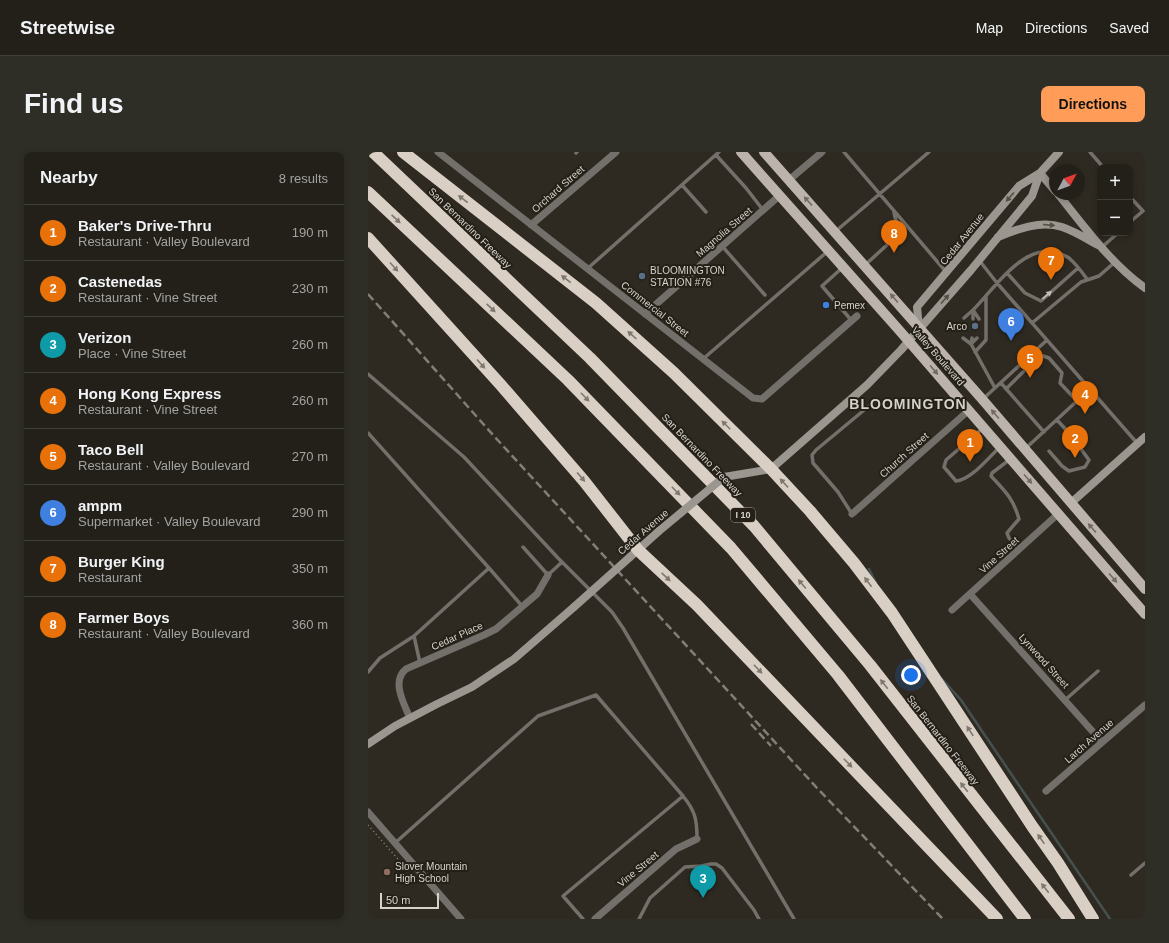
<!DOCTYPE html>
<html lang="en">
<head>
<meta charset="utf-8">
<style>
	:root { --surface:#222019; --page:#2e2d26; --text:#f1f3f6; --muted:#a2a3a2; --line:#3f3e38; --accent:#fe9c58 }
	body { margin:0; font-family:Arial,sans-serif; background:var(--page); color:var(--text) }
	.controls { position:absolute; right:12px; top:12px; display:grid; overflow:hidden; border-radius:8px; box-shadow:0 2px 6px #0003 }
	.controls button { width:36px; height:36px; display:grid; place-items:center; padding:0; border:0; border-bottom:1px solid var(--line); background:var(--surface); color:var(--text); font:20px sans-serif }
	.compass { position:absolute; left:681px; top:12px; width:36px; height:36px; border-radius:50%; background:var(--surface); box-shadow:0 2px 6px #0003; rotate:49deg }
	.scale { position:absolute; left:12px; bottom:10px; width:59px; box-sizing:border-box; padding-left:4px; border:2px solid #d5d2cc; border-top:0; font-size:11px; line-height:14px; white-space:nowrap; color:#d5d2cc; -webkit-text-stroke:3px #242017; paint-order:stroke }
	.you { position:absolute; left:543px; top:523px; width:14px; height:14px; margin:-10px; border:3px solid #fff; border-radius:50%; background:#1a73e8; box-shadow:0 0 0 6px #1a73e833 }
	.badge { display:grid; place-items:center; width:26px; height:26px; border-radius:50%; background:var(--accent); color:#fff; font-size:13px; font-weight:700 }
	.pin { position:absolute; translate:-50% -33px; filter:drop-shadow(0 1px 2px #0008) }
	.pin::after { content:''; position:absolute; top:21px; width:14px; height:12px; background:inherit; clip-path:polygon(0 0,100% 0,50% 100%) }
	.list { margin:0; padding:0; list-style:none }
	h2 { display:flex; justify-content:space-between; align-items:center; height:52px; margin:0; padding:0 16px; font-size:17px }
	h2 small { font-size:13px; font-weight:400; color:var(--muted) }
	.list li { display:grid; grid-template-columns:26px 1fr auto; gap:12px; align-items:center; box-sizing:border-box; height:56px; padding:0 16px; border-top:1px solid var(--line) }
	.list b { display:block; font-size:15px; white-space:nowrap }
	.list p { margin:0; font-size:13px; white-space:nowrap; color:var(--muted) }
	.list em { font-size:13px; font-style:normal; color:var(--muted) }
	.map { position:relative; flex:none; width:777px; height:767px; overflow:hidden; border-radius:8px }
	header { display:flex; align-items:center; gap:24px; box-sizing:border-box; height:56px; padding:0 20px; background:var(--surface); border-bottom:1px solid var(--line) }
	header strong { font-size:19px }
	nav { display:flex; gap:22px; margin-inline-start:auto; font-size:14px }
	.intro { display:flex; align-items:center; justify-content:space-between; box-sizing:border-box; height:96px; padding:0 24px }
	h1 { margin:0; font-size:28px }
	.button { padding:10px 18px; border-radius:8px; background:var(--accent); color:#111; font-size:14px; font-weight:700 }
	main { display:flex; gap:24px; padding:0 24px }
	aside { flex:1; background:var(--surface); border-radius:8px; box-shadow:0 2px 6px #0003 }
	.map>svg:first-child { display:block }
</style>
</head>
<body>
<header>
<strong>Streetwise</strong>
<nav><a>Map</a><a>Directions</a><a>Saved</a></nav>
</header>
<div class="intro"><h1>Find us</h1><a class="button">Directions</a></div>
<main>
<aside>
<h2>Nearby<small>8 results</small></h2>
<ul class="list">
<li><span class="badge" style="background:#e8710a">1</span><div><b>Baker's Drive-Thru</b><p>Restaurant · Valley Boulevard</p></div><em>190 m</em></li>
<li><span class="badge" style="background:#e8710a">2</span><div><b>Castenedas</b><p>Restaurant · Vine Street</p></div><em>230 m</em></li>
<li><span class="badge" style="background:#0f9aa8">3</span><div><b>Verizon</b><p>Place · Vine Street</p></div><em>260 m</em></li>
<li><span class="badge" style="background:#e8710a">4</span><div><b>Hong Kong Express</b><p>Restaurant · Vine Street</p></div><em>260 m</em></li>
<li><span class="badge" style="background:#e8710a">5</span><div><b>Taco Bell</b><p>Restaurant · Valley Boulevard</p></div><em>270 m</em></li>
<li><span class="badge" style="background:#3f7fe0">6</span><div><b>ampm</b><p>Supermarket · Valley Boulevard</p></div><em>290 m</em></li>
<li><span class="badge" style="background:#e8710a">7</span><div><b>Burger King</b><p>Restaurant</p></div><em>350 m</em></li>
<li><span class="badge" style="background:#e8710a">8</span><div><b>Farmer Boys</b><p>Restaurant · Valley Boulevard</p></div><em>360 m</em></li>
</ul>
</aside>
<div class="map">
<svg width="777" height="767" viewBox="0 0 777 767">
	<rect width="100%" height="100%" fill="#2e2a21"/>
	<g fill="none" stroke-linecap="round" stroke-linejoin="round">
		<path stroke="#455150" stroke-width="2.5" d="M501,417L508,431
			M574,527L593,548L616,582L742,767"/>
		<path stroke="#89867f" stroke-width="1.5" stroke-dasharray="1 3" stroke-linecap="butt" d="M0,673L36,714"/>
		<path stroke="#736f6b" stroke-width="3.5" d="M476,0L579,121
			M722,0L735,15
			M208,1L209,0
			M348,3L378,36L395,58
			M314,33L338,60
			M762,45L775,59L762,70
			M468,79L561,0
			M354,94L397,143
			M734,95L750,81
			M611,108L629,131L769,291
			M497,113L531,82C531,73 527,69 526,60
			M474,116L454,134L484,169
			M219,117L351,0
			M639,121L657,141L673,149L710,116
			M596,166L605,158L611,167
			M605,167V158C629,134 662,80 701,106C708,112 714,120 719,127
			M664,171L713,130L731,124L747,110
			M595,186L603,192L609,186
			M604,186L603,192L627,236
			M607,200L618,188V145
			M335,207L460,99
			M0,222L96,305L190,406L244,460L255,476L426,767
			M633,231L676,280
			M638,237L655,220L675,204L681,206L694,221L692,231L709,249
			M615,247L679,188
			M614,277L578,308L576,315L588,329C603,328 620,306 631,296
			M0,281L121,416
			M658,296L722,237
			M681,299L694,314L701,319L717,315L721,308L702,282L689,268
			M641,308L624,321L623,324C637,339 645,346 651,367L639,381L641,386L651,398
			M484,362L470,340L445,311L444,303L448,298L507,249
			M155,395L180,423L194,410
			M46,484L121,416L154,454
			M0,520L12,506L46,484L52,511
			M697,548L730,519
			M315,644C327,659 329,667 329,686
			M27,691L170,564L228,543L315,644L195,744L215,767
			M763,723L777,711
			M271,767L282,746L317,715L333,714L343,712H348L354,716L386,758L391,767"/>
		<path stroke="#736f6b" stroke-width="7" d="M70,0L385,246L394,247L489,164
			M421,28L454,0
			M163,73L248,0
			M277,162L411,44
			M484,362L600,259
			M602,442L734,590
			M584,458L690,362
			M42,566C36,552 23,529 38,517L116,483L128,477L169,442L180,423
			M678,639L777,553
			M0,660L93,767
			M227,767L308,697L329,687"/>
		<path stroke="#9c9690" stroke-width="8" d="M672,21L687,39
			M690,42C716,74 743,112 777,136
			M630,85C650,77 672,68 694,75C706,79 719,87 730,93
			M551,176L549,155L651,34L672,21L691,0
			M356,325L403,317L499,233L533,198L603,118L664,44L672,21
			M703,351L777,285
			M262,405L291,379
			M0,592L27,574L69,552L104,535L146,507L206,455"/>
		<path stroke="#bcb4ac" stroke-width="10" d="M373,0L531,178L777,462
			M396,0L614,247L777,437"/>
		<path stroke="#d9cfc5" stroke-width="12" d="M5,0L222,206L386,374L502,513L701,767
			M35,0L228,151L306,221L403,317L442,359L486,411L524,461L664,674L690,711L725,767
			M0,40L200,228L363,396L470,523L657,767
			M0,86L132,232L216,329L270,398L329,453L629,767"/>
		<path stroke="#827f77" stroke-width="2.5" stroke-dasharray="8 4" stroke-linecap="butt" d="M0,142L125,283L449,636L575,767
			M383,572L403,594"/>
		<path stroke="#9c9690" stroke-width="8" d="M291,379L356,325
			M206,455L262,405"/>
	</g>
	<defs><path id="oneway-solid" d="M-6-.8H1V-3.2L6.5 0L1 3.2V.8H-6Z"/></defs>
	<g fill="#544f47">
		<use href="#oneway-solid" transform="translate(642 45) rotate(131)"/>
		<use href="#oneway-solid" transform="translate(681 73) rotate(5)"/>
		<use href="#oneway-solid" transform="translate(577 147) rotate(-48)"/>
	</g>
	<g fill="#7e786e">
		<use href="#oneway-solid" transform="translate(95 47) rotate(-142)"/>
		<use href="#oneway-solid" transform="translate(28 67) rotate(43)"/>
		<use href="#oneway-solid" transform="translate(26 115) rotate(48)"/>
		<use href="#oneway-solid" transform="translate(198 127) rotate(-142)"/>
		<use href="#oneway-solid" transform="translate(123 156) rotate(43)"/>
		<use href="#oneway-solid" transform="translate(264 183) rotate(-138)"/>
		<use href="#oneway-solid" transform="translate(113 212) rotate(48)"/>
		<use href="#oneway-solid" transform="translate(217 245) rotate(46)"/>
		<use href="#oneway-solid" transform="translate(358 273) rotate(-135)"/>
		<use href="#oneway-solid" transform="translate(213 325) rotate(49)"/>
		<use href="#oneway-solid" transform="translate(416 331) rotate(-133)"/>
		<use href="#oneway-solid" transform="translate(308 339) rotate(46)"/>
		<use href="#oneway-solid" transform="translate(298 425) rotate(43)"/>
		<use href="#oneway-solid" transform="translate(500 430) rotate(-127)"/>
		<use href="#oneway-solid" transform="translate(434 432) rotate(-130)"/>
		<use href="#oneway-solid" transform="translate(390 517) rotate(46)"/>
		<use href="#oneway-solid" transform="translate(516 532) rotate(-128)"/>
		<use href="#oneway-solid" transform="translate(602 579) rotate(-123)"/>
		<use href="#oneway-solid" transform="translate(480 611) rotate(46)"/>
		<use href="#oneway-solid" transform="translate(596 635) rotate(-128)"/>
		<use href="#oneway-solid" transform="translate(673 687) rotate(-125)"/>
		<use href="#oneway-solid" transform="translate(677 736) rotate(-128)"/>
	</g>
	<g fill="#706a62">
		<use href="#oneway-solid" transform="translate(440 49) rotate(-132)"/>
		<use href="#oneway-solid" transform="translate(526 146) rotate(-131)"/>
		<use href="#oneway-solid" transform="translate(566 218) rotate(49)"/>
		<use href="#oneway-solid" transform="translate(627 262) rotate(-131)"/>
		<use href="#oneway-solid" transform="translate(660 327) rotate(49)"/>
		<use href="#oneway-solid" transform="translate(724 376) rotate(-131)"/>
		<use href="#oneway-solid" transform="translate(745 426) rotate(49)"/>
	</g>
	<use fill="#c1beb9" href="#oneway-solid" transform="translate(679 143) rotate(-41)"/>
	<g fill="#5c6f8a" stroke="#242017" stroke-width="1.5">
		<circle cx="274" cy="124" r="4"/>
		<circle cx="607" cy="174" r="4"/>
	</g>
	<circle fill="#3f7fe0" stroke="#242017" stroke-width="1.5" cx="458" cy="153" r="4"/>
	<circle fill="#8d6e63" stroke="#242017" stroke-width="1.5" cx="19" cy="720" r="4"/>
	<g text-anchor="middle" dominant-baseline="central" stroke-width="4" stroke-linejoin="round" paint-order="stroke">
		<rect fill="#242017" stroke="#a09d96" stroke-width="1" x="363" y="356" width="24" height="14" rx="3"/>
		<g font-size="9" font-weight="bold" fill="#d5d2cc">
			<text x="375" y="363">I 10</text>
		</g>
		<g font-size="10" fill="#d5d2cc" stroke="#242017">
			<text transform="translate(190 37) rotate(-41)">Orchard Street</text>
			<text transform="translate(102 76) rotate(44)">San Bernardino Freeway</text>
			<text transform="translate(356 80) rotate(-41)">Magnolia Street</text>
			<text transform="translate(594 87) rotate(-51)">Cedar Avenue</text>
			<text transform="translate(287 157) rotate(38)">Commercial Street</text>
			<text transform="translate(570 204) rotate(49)">Valley Boulevard</text>
			<text transform="translate(334 303) rotate(46)">San Bernardino Freeway</text>
			<text transform="translate(536 303) rotate(-42)">Church Street</text>
			<text transform="translate(275 380) rotate(-41)">Cedar Avenue</text>
			<text transform="translate(631 403) rotate(-42)">Vine Street</text>
			<text transform="translate(89 484) rotate(-24)">Cedar Place</text>
			<text transform="translate(676 509) rotate(48)">Lynwood Street</text>
			<text transform="translate(575 588) rotate(52)">San Bernardino Freeway</text>
			<text transform="translate(721 589) rotate(-41)">Larch Avenue</text>
			<text transform="translate(270 717) rotate(-40)">Vine Street</text>
		</g>
		<g font-size="10" fill="#d5d2cc" stroke="#242017" text-anchor="start">
			<text x="282" y="118">BLOOMINGTON<tspan x="282" dy="12">STATION #76</tspan></text>
			<text x="466" y="153">Pemex</text>
			<text x="599" y="174" text-anchor="end">Arco</text>
			<text x="27" y="714">Slover Mountain<tspan x="27" dy="12">High School</tspan></text>
		</g>
		<g font-size="14" font-weight="bold" letter-spacing="1" fill="#d5d2cc" stroke="#242017">
			<text x="540" y="252">BLOOMINGTON</text>
		</g>
	</g>
</svg>
<div class="controls">
<button>+</button>
<button>−</button>
</div>
<svg class="compass" viewBox="-18 -18 36 36"><path d="M0-13l5 13h-10z" fill="#e53935"/><path d="M0 13l5-13h-10z" fill="#a2a3a2"/></svg>
<div class="scale">50 m</div>
<div class="you"></div>
<div class="pin badge" style="left:602px;top:310px;background:#e8710a">1</div>
<div class="pin badge" style="left:707px;top:306px;background:#e8710a">2</div>
<div class="pin badge" style="left:335px;top:746px;background:#0f9aa8">3</div>
<div class="pin badge" style="left:717px;top:262px;background:#e8710a">4</div>
<div class="pin badge" style="left:662px;top:226px;background:#e8710a">5</div>
<div class="pin badge" style="left:643px;top:189px;background:#3f7fe0">6</div>
<div class="pin badge" style="left:683px;top:128px;background:#e8710a">7</div>
<div class="pin badge" style="left:526px;top:101px;background:#e8710a">8</div>
</div>
</main>
</body>
</html>
